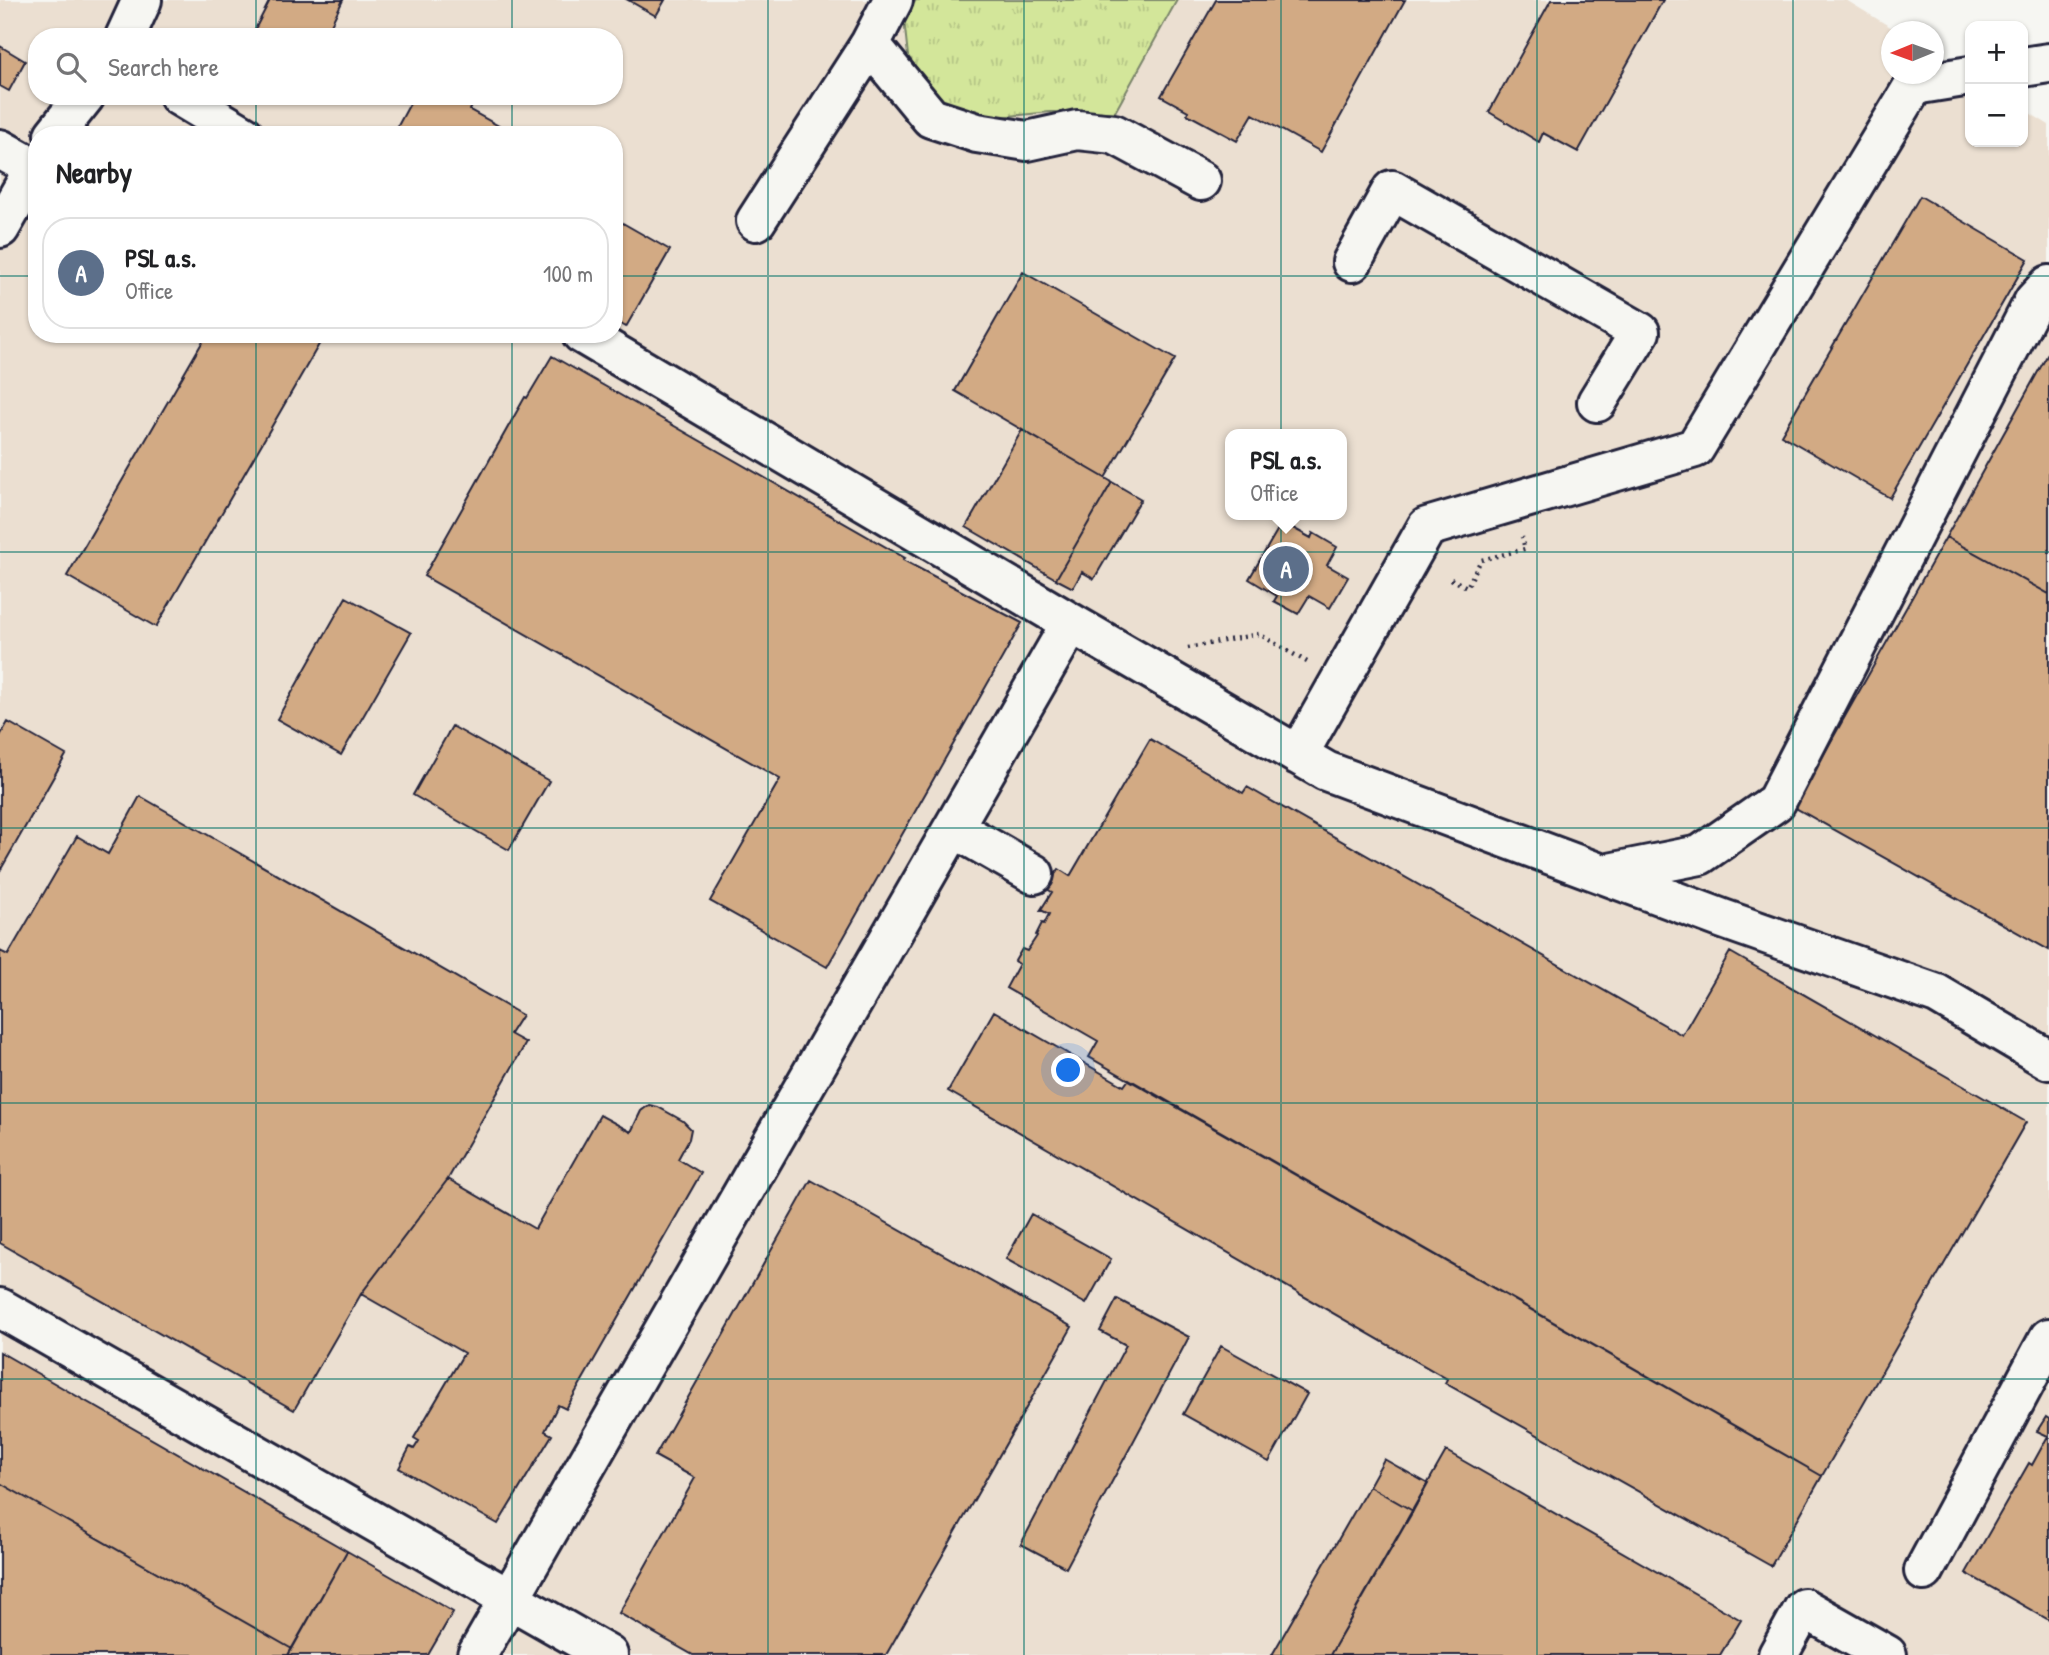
<!DOCTYPE html>
<html lang="en">
<head>
<meta charset="utf-8">
<style>
	:root { --surface:#fff; --page:#f2f2f2; --text:#202124; --muted:#757577; --line:#e0e0e0; --accent:#d1495b }
	body { margin:0; font-family:"Patrick Hand",sans-serif; background:var(--page); color:var(--text) }
	.controls { position:absolute; right:21px; top:21px; display:grid; overflow:hidden; border-radius:14px; box-shadow:0 2px 5px #0004 }
	.controls button { width:63px; height:63px; display:grid; place-items:center; padding:0; border:0; border-bottom:2px solid var(--line); background:var(--surface); color:var(--text); font:35px sans-serif }
	.compass { position:absolute; left:1881px; top:21px; width:63px; height:63px; border-radius:50%; background:var(--surface); box-shadow:0 2px 5px #0004; rotate:269deg }
	.you { position:absolute; left:1069px; top:1071px; width:24px; height:24px; margin:-18px; border:5px solid #fff; border-radius:50%; background:#1a73e8; box-shadow:0 0 0 10px #1a73e833 }
	.badge { display:grid; place-items:center; width:46px; height:46px; border-radius:50%; background:var(--accent); color:#fff; font-size:23px; font-weight:700 }
	.pin { position:absolute; translate:-50% -50%; border:4px solid #fff; box-shadow:0 2px 7px #0006 }
	.popup { position:absolute; left:1225px; top:429px; width:122px; height:91px; box-sizing:border-box; display:grid; place-content:center; border-radius:14px; background:var(--surface); filter:drop-shadow(0 2px 5px #0005); font-size:23px; white-space:nowrap; color:var(--muted) }
	.popup b { font-size:26px; color:var(--text) }
	.popup::after { content:''; position:absolute; left:50%; top:100%; margin-left:-14px; border:14px solid transparent; border-top-color:var(--surface) }
	.list { margin:0; padding:0; list-style:none }
	h2 { display:flex; justify-content:space-between; align-items:center; height:91px; margin:0; padding:0 28px; font-size:30px }
	h2 small { font-size:23px; font-weight:400; color:var(--muted) }
	.list li { display:grid; grid-template-columns:46px 1fr auto; gap:21px; align-items:center; box-sizing:border-box; height:112px; margin:0 14px 14px; padding:0 14px; border:2px solid var(--line); border-radius:28px }
	.list b { display:block; font-size:26px; white-space:nowrap }
	.list p { margin:0; font-size:23px; white-space:nowrap; color:var(--muted) }
	.list em { font-size:23px; font-style:normal; color:var(--muted) }
	.icon { flex:none; width:38px; height:38px; fill:none; stroke:currentColor; stroke-width:2; stroke-linecap:round; stroke-linejoin:round }
	.map { position:relative; flex:none; width:2049px; height:1655px; overflow:hidden }
	.search { position:absolute; background:var(--surface); box-shadow:0 2px 5px #0004; left:28px; top:28px; width:595px; height:77px; display:flex; align-items:center; gap:18px; box-sizing:border-box; padding:0 24px; border-radius:28px; color:var(--muted); font-size:26px }
	.panel { position:absolute; background:var(--surface); box-shadow:0 2px 5px #0004; left:28px; top:126px; width:595px; height:217px; border-radius:28px }
	.map>svg:first-child { display:block }
</style>
</head>
<body>
<div class="map">
<svg width="2049" height="1655" viewBox="0 0 2049 1655">
	<defs>
		<pattern id="grass-tufts" width="24" height="20" patternUnits="userSpaceOnUse" patternTransform="scale(1.75)"><rect width="24" height="20" fill="#d3e69a"/><path d="M3 7l-1-3M5 7V3M7 7l1-3M15 17l-1-3M17 17v-4M19 17l1-3" fill="none" stroke="#b5c586"/></pattern>
	</defs>
	<rect width="100%" height="100%" fill="#f6f6f2"/>
	<filter id="ink" filterUnits="userSpaceOnUse"><feTurbulence type="fractalNoise" baseFrequency=".0143" numOctaves="2"/><feDisplacementMap in="SourceGraphic" scale="14" xChannelSelector="R" yChannelSelector="G"/><feConvolveMatrix kernelMatrix="1 2 1 2 8 2 1 2 1" color-interpolation-filters="sRGB"/></filter>
	<g filter="url(#ink)">
		<path fill="#ebdfd1" fill-rule="evenodd" d="M0,0H1846L1897,31L1892,32V74H1934V54L1970,77V142H2023V109L2049,125V1655H0ZM37,37H614V96H37ZM37,135H614V334H37ZM1230,434H1342V515H1230Z"/>
		<path fill="url(#grass-tufts)" stroke="#7a846a" stroke-width="2" d="M916,0H1177L1115,112H1050L989,118L938,99L908,56L904,19Z"/>
		<path fill="#d2aa84" stroke="#22223b" stroke-width="2" d="M270,0H343L325,37H251Z
			M628,0H665L656,16Z
			M1216,0H1405L1321,152L1253,114L1237,141L1187,114L1188,111L1161,96Z
			M1551,0H1663L1578,152L1543,133L1539,142L1489,112Z
			M0,46L25,61L9,91L0,86Z
			M414,96H477L470,110L515,135H393Z
			M1920,196L2028,259L1890,498L1781,435Z
			M614,218L670,250L626,327L614,320Z
			M1023,272L1175,359L1105,478L955,391Z
			M207,334H325L156,627L67,576Z
			M2049,352V594L1946,537Z
			M552,356L905,558L903,560L1022,623L827,967L710,901L780,779L424,576L525,397L527,398Z
			M1022,430L1112,482L1056,579L966,527Z
			M1112,482L1141,499L1094,579L1082,572L1073,588L1056,579Z
			M1282,522L1311,538L1313,533L1337,547L1327,565L1348,577L1330,608L1309,596L1298,614L1274,601L1277,596L1249,579Z
			M1946,537L2049,594V950L1794,807Z
			M346,597L411,633L341,755L277,719Z
			M8,722L66,755L0,871V736Z
			M452,726L549,781L509,850L413,795Z
			M1150,739L1243,793L1247,787L1682,1035L1730,952L2026,1122L1822,1476L1089,1057L1098,1041L1006,988L1019,964L1015,961L1022,949L1027,951L1037,936L1036,935L1042,923L1044,924L1049,914L1043,911H1040L1052,892L1045,888L1059,869L1070,876Z
			M140,796L522,1015L510,1034L526,1043L448,1179L361,1294L294,1410L0,1243V951L8,955L77,836L108,854Z
			M994,1011L1124,1086L1129,1079L1822,1476L1771,1566L1445,1383L1447,1379L948,1091Z
			M649,1105L658,1107L683,1121L691,1129L689,1139L678,1159L701,1173L566,1409L558,1405L545,1431L552,1435L498,1524L399,1468L410,1447L414,1449L419,1441L414,1438L464,1353L361,1294L448,1179L535,1229L600,1115L631,1132L641,1111Z
			M811,1180L1072,1327L886,1655H693L619,1613L695,1478L655,1456Z
			M1031,1214L1111,1259L1086,1304L1006,1259Z
			M1117,1299L1189,1337L1066,1568L1021,1544L1126,1345L1100,1331Z
			M1221,1346L1307,1394L1269,1462L1183,1414Z
			M0,1352L347,1551L292,1649L0,1483Z
			M2046,1417L2049,1419V1620L1966,1573L2029,1463L2032,1465L2048,1436L2037,1431Z
			M1446,1451L1741,1620L1720,1655H1330Z
			M1384,1459L1428,1484L1413,1511L1369,1486Z
			M0,1483L292,1649L288,1655H0Z
			M1369,1486L1413,1511L1330,1655H1272Z
			M347,1551L453,1612L428,1655H288Z"/>
		<g fill="none" stroke-linecap="round" stroke-linejoin="round">
			<g stroke="#22223b" stroke-width="44">
				<path id="minor" d="M125,37L142,0
					M870,44L931,118L977,133L1027,141L1077,130L1114,134L1201,181
					M2023,67L2049,63
					M179,96L244,135
					M54,135L85,96
					M0,149L34,168
					M756,221L870,44L893,0
					M0,228L37,164
					M1352,262L1392,190L1640,332L1597,402
					M582,334L1071,623L1326,771L1723,919L1937,994L2049,1060
					M1298,755L1427,527L1695,448L1914,85L1970,76
					M954,828L1034,874
					M1604,874L1700,855L1776,802L2034,301L2049,285
					M0,1308L608,1655
					M1924,1571L2049,1338
					M477,1655L1071,623
					M1778,1655L1804,1608L1887,1655"/>
			</g>
			<path stroke="#22223b" stroke-width="4.5" stroke-dasharray="2 5" stroke-linecap="butt" d="M1451,579L1467,587L1481,560L1525,549L1522,537
				M1188,648L1259,634L1307,662"/>
			<use href="#minor" stroke="#f6f6f2" stroke-width="38"/>
		</g>
	</g>
	<path fill="none" stroke="#0f766e" stroke-width="2" stroke-opacity="0.55" d="M256,0V37M512,0V37M768,0V1655M1024,0V1655M1281,0V1655M1537,0V1655M1793,0V1655M256,96V135M512,96V135M0,276H37M614,276H2049M256,334V1655M512,334V1655M0,552H2049M0,828H2049M0,1103H2049M0,1379H2049"/>
</svg>
<div class="controls">
<button>+</button>
<button>−</button>
</div>
<svg class="compass" viewBox="-18 -18 36 36"><path d="M0-13l5 13h-10z" fill="#e53935"/><path d="M0 13l5-13h-10z" fill="#757577"/></svg>
<div class="you"></div>
<div class="pin badge" style="left:1286px;top:569px;background:#5c6f8a">A</div>
<div class="popup"><b>PSL a.s.</b>Office</div>
<div class="search"><svg class="icon" aria-label="search" viewBox="0 0 24 24"><circle cx="10" cy="10" r="6"/><path d="M15 15l6 6"/></svg>Search here</div>
<section class="panel">
<h2>Nearby<small></small></h2>
<ul class="list">
<li><span class="badge" style="background:#5c6f8a">A</span><div><b>PSL a.s.</b><p>Office</p></div><em>100 m</em></li>
</ul>
</section>
</div>
</body>
</html>
